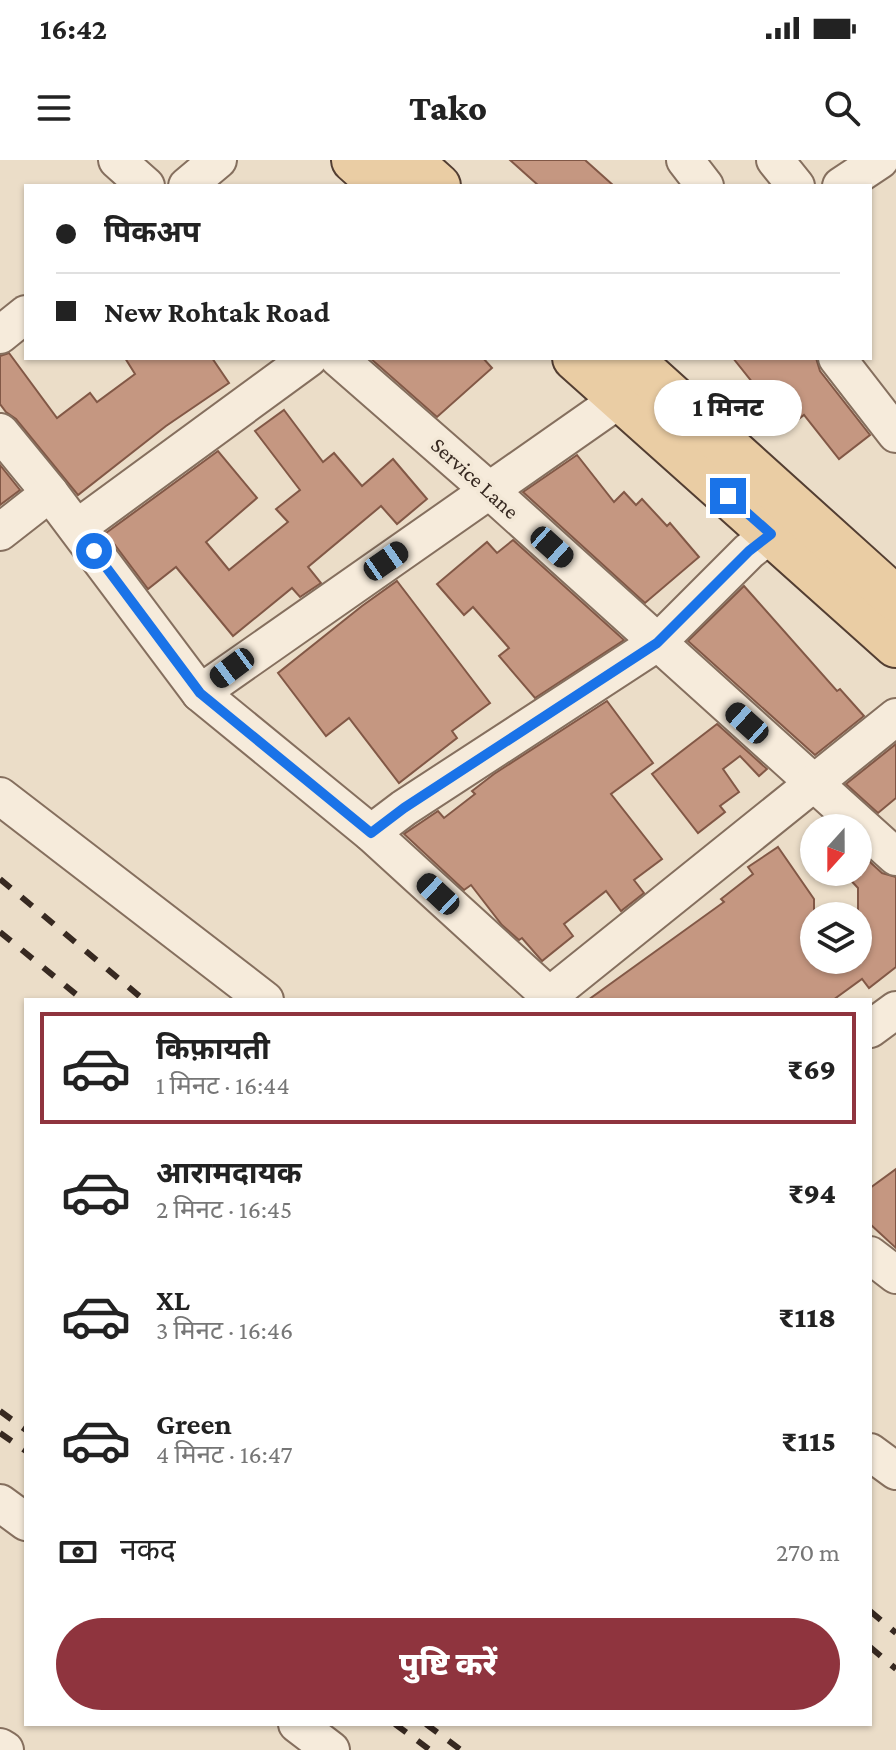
<!DOCTYPE html>
<html lang="hi">
<head>
<meta charset="utf-8">
<style>
	:root { --surface:#fff; --page:#f6f6f6; --text:#222; --muted:#767676; --line:#e0e0e0; --accent:#8f343e }
	body { margin:0; font-family:"Crimson Pro","Noto Sans Devanagari",serif; background:var(--page); color:var(--text); height:100vh; display:flex; flex-direction:column; font-size:30px; white-space:nowrap }
	* { box-sizing:border-box; margin:0 }
	p { font-size:26px; color:var(--muted) }
	.icon { flex:none; width:44px; height:44px; fill:none; stroke:currentColor; stroke-width:2; stroke-linecap:round; stroke-linejoin:round }
	.map { position:relative; flex:1; overflow:hidden }
	.details { position:absolute; left:24px; top:838px; width:848px; height:728px; display:flex; flex-direction:column; background:var(--surface); border-radius:0px; box-shadow:0 2px 6px #0004 }
	.details>* { flex:none }
	.top-card { position:absolute; left:24px; top:24px; width:848px; height:176px; border-radius:0px; box-shadow:0 2px 6px #0004; display:grid; align-content:center; height:176px; padding:0 32px; background:var(--surface) }
	.needle { width:52px; rotate:201deg }
	.buttons { position:absolute; left:800px; top:654px; display:grid; gap:16px }
	.buttons a { display:grid; place-items:center; width:72px; height:72px; border-radius:50%; background:var(--surface); box-shadow:0 2px 6px #0004; font-size:40px }
	.end { position:absolute; width:36px; height:36px; margin:-18px; border:10px solid #1a73e8; background:#fff; box-shadow:0 0 0 4px #fff }
	.from { border-radius:50% }
	.bubble { position:absolute; height:56px; border-radius:28px; background:var(--surface); box-shadow:0 2px 6px #0004; font-size:26px; font-weight:800; line-height:56px; text-align:center }
	.car { position:absolute; width:24px; height:48px; margin:-24px -12px; border-radius:10px; box-shadow:0 0 6px 2px #0007; background:linear-gradient(#222 24%,#8ab4d8 0 40%,#222 0 76%,#8ab4d8 0 86%,#222 0) }
	.top-card b { display:flex; align-items:center; gap:28px; height:76px; font-size:30px }
	.top-card b+b { border-top:2px solid var(--line) }
	.top-card i { width:20px; height:20px; background:var(--text) }
	ul { padding:14px 0 0; list-style:none }
	li { display:flex; align-items:center; gap:24px; height:112px; margin:0 16px 12px; padding:0 16px; border:4px solid transparent; border-radius:0px }
	li div { flex:1 }
	li b { display:block; font-size:30px }
	li em { font-style:normal; font-weight:800 }
	li.current { border-color:var(--accent) }
	li>.icon { width:72px; height:72px; stroke-width:1.5 }
	.pay { display:flex; align-items:center; gap:20px; height:88px; padding:0 32px; font-size:30px }
	.pay p { margin-inline-start:auto }
	.button { display:flex; gap:16px; margin-top:auto; padding:16px 32px }
	.button a { flex:1; height:92px; border-radius:48px; background:var(--accent); color:#fff; font-size:32px; font-weight:800; line-height:92px; text-align:center }
	.status { display:flex; justify-content:space-between; align-items:center; height:56px; padding:0 40px; background:var(--surface); direction:ltr }
	.status svg { height:22px; fill:currentColor }
	header { display:flex; justify-content:space-between; align-items:center; height:104px; padding:0 32px; background:var(--surface); font-size:36px; font-weight:800 }
	.map>svg:first-child { display:block }
</style>
</head>
<body>
<div class="status"><b>16:42</b><svg viewBox="0 0 49 12"><path d="M0 12V9h3v3zM5 12V6h3v6zM10 12V3h3v9zM15 12V0h3v12zM26 1h20v11H26zM47 4h2v5h-2z"/></svg></div>
<header><svg class="icon" aria-label="menu" viewBox="0 0 24 24"><path d="M4 6h16M4 12h16M4 18h16"/></svg>Tako<svg class="icon" aria-label="search" viewBox="0 0 24 24"><circle cx="10" cy="10" r="6"/><path d="M15 15l6 6"/></svg></header>
<div class="map">
<svg width="896" height="1590" viewBox="0 0 896 1590">
	<rect width="100%" height="100%" fill="#ebddc8"/>
	<g fill="#c59781" stroke="#825846" stroke-width="2">
		<path d="M510,0H585L614,26H539Z"/>
		<path d="M9,193L57,258L90,233L97,242L135,214L125,198H212L229,223L166,266L78,335L16,259L6,252L0,244V196Z"/>
		<path d="M370,198H483L492,208L437,257Z"/>
		<path d="M733,198H816L820,211L870,275L839,299L804,255L788,267Z"/>
		<path d="M284,250L323,302L334,293L362,326L393,299L427,339L397,364L381,346L308,407L321,423L300,437L292,428L233,476L176,407L148,429L106,373L218,291L257,338L206,382L229,410L288,362L276,349L300,330L255,271Z"/>
		<path d="M577,295L614,342L624,332L636,345L642,339L667,366L670,363L699,397L645,443L523,332Z"/>
		<path d="M0,305L20,330L0,345Z"/>
		<path d="M513,380L624,480L535,538L499,496L509,488L473,447L464,455L437,424L487,382L497,393Z"/>
		<path d="M397,421L490,543L452,571L457,578L399,623L349,558L326,576L278,513L362,446Z"/>
		<path d="M744,426L837,531L840,529L864,556L815,595L688,481Z"/>
		<path d="M607,541L653,603L611,634L662,699L634,720L644,733L621,751L606,731L564,764L573,776L542,801L522,778L519,780L502,765L471,725L464,730L404,674L438,651L444,658L475,634L472,631L494,614Z"/>
		<path d="M717,564L767,609L759,616L740,596L723,609L739,632L720,646L725,652L698,673L652,614Z"/>
		<path d="M896,584V638L878,653L846,624Z"/>
		<path d="M778,687L814,739V800H858V728L843,712H858V691L882,713L896,717V807L869,828L862,819L833,840H588L724,742L721,739L753,714L748,707Z"/>
		<path d="M896,1009V1088L870,1064V1028Z"/>
	</g>
	<g fill="none" stroke-linecap="round" stroke-linejoin="round">
		<g stroke="#856f5e" stroke-width="40">
			<g id="minor">
				<path d="M117,0L146,26"/>
				<path d="M685,0L705,26"/>
				<path d="M775,0L796,26"/>
				<path d="M187,26L218,0"/>
				<path d="M841,26L880,0"/>
				<path d="M0,175L26,154"/>
				<path d="M338,198L489,330L896,697"/>
				<path d="M837,198L896,274"/>
				<path d="M0,272L50,333"/>
				<path d="M77,368L309,198"/>
				<path d="M0,372L50,333L200,533L371,673L554,840"/>
				<path d="M200,533L620,239"/>
				<path d="M0,636L265,840"/>
				<path d="M371,673L404,648L657,483L749,391L771,374"/>
				<path d="M549,836L896,557"/>
				<path d="M870,869L896,850"/>
				<path d="M870,1095L896,1115"/>
				<path d="M870,1292L896,1311"/>
				<path d="M0,1343L26,1362"/>
				<path d="M297,1564L331,1590"/>
				<path d="M0,1587L5,1590"/>
			</g>
		</g>
		<g stroke="#533e32" stroke-width="48">
			<g id="major">
				<path d="M354,0L383,26"/>
				<path d="M409,0L438,26"/>
				<path d="M575,198L896,485"/>
				<path d="M629,198L896,439"/>
			</g>
		</g>
		<use href="#minor" stroke="#f6ebdb" stroke-width="36"/>
		<use href="#major" stroke="#eacda4" stroke-width="44"/>
		<g stroke="#372921" stroke-width="6" stroke-dasharray="14 14" stroke-linecap="butt">
			<path d="M0,719L144,840"/>
			<path d="M0,772L83,840"/>
			<path d="M0,1251L26,1270"/>
			<path d="M0,1273L26,1291"/>
			<path d="M870,1451L896,1473"/>
			<path d="M870,1487L896,1509"/>
			<path d="M395,1564L430,1590"/>
			<path d="M426,1564L461,1590"/>
		</g>
	</g>
	<g fill="none" stroke-linecap="round" stroke-linejoin="round">
		<path stroke="#1a73e8" stroke-width="10" d="M94,391L200,533L371,673L404,648L657,483L749,391L771,374L728,336"/>
	</g>
	<g text-anchor="middle" dominant-baseline="central" stroke-width="7" stroke-linejoin="round" paint-order="stroke">
		<g font-size="22" fill="#372921" stroke="#f3e8d7">
			<text transform="translate(475 318) rotate(42)">Service Lane</text>
		</g>
	</g>
</svg>
<div class="buttons">
<a><svg class="needle" viewBox="-14 -14 28 28"><path d="M0-13l5 13h-10z" fill="#e53935"/><path d="M0 13l5-13h-10z" fill="#767676"/></svg></a>
<a><svg class="icon" aria-label="layers" viewBox="0 0 24 24"><path d="M12 4l9 5-9 5-9-5zM3 14l9 5 9-5"/></svg></a>
</div>
<i class="end from" style="left:94px;top:391px"></i>
<i class="end" style="left:728px;top:336px"></i>
<div class="bubble" style="left:654px;top:220px;width:148px">1 मिनट</div>
<i class="car" style="left:552px;top:387px;rotate:132deg"></i>
<i class="car" style="left:386px;top:401px;rotate:55deg"></i>
<i class="car" style="left:232px;top:508px;rotate:233deg"></i>
<i class="car" style="left:747px;top:563px;rotate:312deg"></i>
<i class="car" style="left:438px;top:734px;rotate:313deg"></i>
<div class="top-card">
<b><i class="from"></i>पिकअप</b>
<b><i></i>New Rohtak Road</b>
</div>
<section class="details">
<ul>
<li class="current"><svg class="icon" aria-label="car" viewBox="0 0 24 24"><path d="M5 17H2v-5l4-1 3-4h7l3 4 3 1v5h-3M9 17h6M6 11h13"/><circle cx="7" cy="17" r="2"/><circle cx="17" cy="17" r="2"/></svg><div><b>किफ़ायती</b><p>1 मिनट · 16:44</p></div><em>₹69</em></li>
<li><svg class="icon" aria-label="car" viewBox="0 0 24 24"><path d="M5 17H2v-5l4-1 3-4h7l3 4 3 1v5h-3M9 17h6M6 11h13"/><circle cx="7" cy="17" r="2"/><circle cx="17" cy="17" r="2"/></svg><div><b>आरामदायक</b><p>2 मिनट · 16:45</p></div><em>₹94</em></li>
<li><svg class="icon" aria-label="car" viewBox="0 0 24 24"><path d="M5 17H2v-5l4-1 3-4h7l3 4 3 1v5h-3M9 17h6M6 11h13"/><circle cx="7" cy="17" r="2"/><circle cx="17" cy="17" r="2"/></svg><div><b>XL</b><p>3 मिनट · 16:46</p></div><em>₹118</em></li>
<li><svg class="icon" aria-label="car" viewBox="0 0 24 24"><path d="M5 17H2v-5l4-1 3-4h7l3 4 3 1v5h-3M9 17h6M6 11h13"/><circle cx="7" cy="17" r="2"/><circle cx="17" cy="17" r="2"/></svg><div><b>Green</b><p>4 मिनट · 16:47</p></div><em>₹115</em></li>
</ul>
<div class="pay"><svg class="icon" aria-label="cash" viewBox="0 0 24 24"><path d="M3 7h18v10H3z"/><circle cx="12" cy="12" r="2"/></svg>नकद<p>270 m</p></div>
<div class="button"><a>पुष्टि करें</a></div>
</section>
</div>
</body>
</html>
